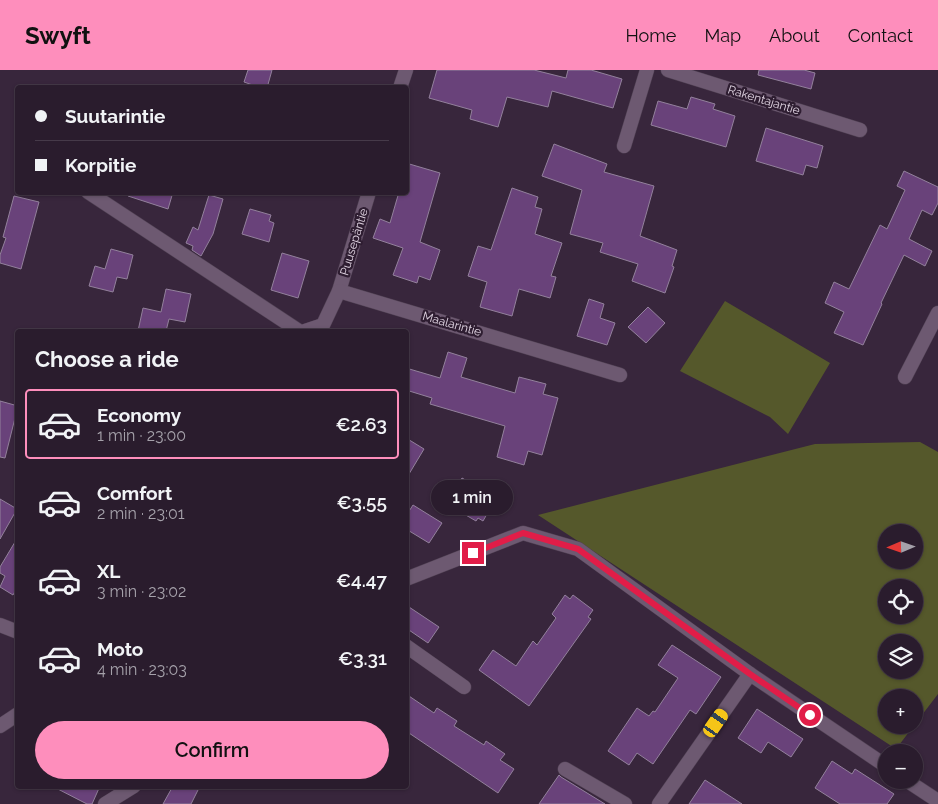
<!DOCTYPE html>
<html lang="en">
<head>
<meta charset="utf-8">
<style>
	:root { --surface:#2a1c2d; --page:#322535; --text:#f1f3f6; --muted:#a5a1aa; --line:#463a49; --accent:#fe8ebc }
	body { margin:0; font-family:Raleway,sans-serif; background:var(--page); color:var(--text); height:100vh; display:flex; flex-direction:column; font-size:19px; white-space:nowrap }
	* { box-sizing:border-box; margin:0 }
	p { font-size:16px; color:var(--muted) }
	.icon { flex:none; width:28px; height:28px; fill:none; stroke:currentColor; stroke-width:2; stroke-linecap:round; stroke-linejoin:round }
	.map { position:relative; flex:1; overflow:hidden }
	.drawer { position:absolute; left:15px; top:259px; width:394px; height:460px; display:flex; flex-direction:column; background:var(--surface); border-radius:5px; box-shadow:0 1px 4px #0004,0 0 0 1px var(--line) }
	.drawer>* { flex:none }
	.guide { position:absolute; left:15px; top:15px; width:394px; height:110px; border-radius:5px; box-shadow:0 1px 4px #0004,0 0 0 1px var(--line); display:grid; align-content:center; height:110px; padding:0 20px; background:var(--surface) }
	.needle { width:32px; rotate:268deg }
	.fabs { position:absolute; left:878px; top:454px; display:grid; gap:10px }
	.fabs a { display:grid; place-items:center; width:45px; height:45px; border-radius:50%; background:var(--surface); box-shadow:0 1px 4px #0004,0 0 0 1px var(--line); font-size:25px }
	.end { position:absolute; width:22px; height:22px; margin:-11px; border:6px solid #e11d48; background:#fff; box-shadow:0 0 0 2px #fff }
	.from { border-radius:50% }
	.bubble { position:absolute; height:35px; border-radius:18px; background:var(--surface); box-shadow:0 1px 4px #0004,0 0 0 1px var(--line); font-size:16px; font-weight:600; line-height:35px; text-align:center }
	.car { position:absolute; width:15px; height:30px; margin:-15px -8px; border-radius:6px; box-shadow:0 0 4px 1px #0007; background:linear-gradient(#f5c518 24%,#345 0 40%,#f5c518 0 76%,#345 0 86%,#f5c518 0) }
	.guide b { display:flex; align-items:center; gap:18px; height:48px; font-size:19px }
	.guide b+b { border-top:1px solid var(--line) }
	.guide i { width:12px; height:12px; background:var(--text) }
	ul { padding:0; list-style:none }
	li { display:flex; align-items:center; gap:15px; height:70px; margin:0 10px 8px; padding:0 10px; border:2px solid transparent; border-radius:5px }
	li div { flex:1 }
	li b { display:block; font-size:19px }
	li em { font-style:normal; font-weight:600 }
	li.on { border-color:var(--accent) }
	li>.icon { width:45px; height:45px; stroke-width:1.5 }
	h2 { padding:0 20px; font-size:22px; line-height:60px }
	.action { display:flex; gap:10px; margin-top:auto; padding:10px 20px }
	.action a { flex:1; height:58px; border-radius:30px; background:var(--accent); color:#111; font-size:20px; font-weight:600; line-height:58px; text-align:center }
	header { display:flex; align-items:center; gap:30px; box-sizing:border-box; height:70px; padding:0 25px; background:var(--accent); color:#111 }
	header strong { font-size:24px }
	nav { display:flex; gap:28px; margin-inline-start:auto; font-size:18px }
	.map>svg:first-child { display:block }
</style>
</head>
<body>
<header>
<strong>Swyft</strong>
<nav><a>Home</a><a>Map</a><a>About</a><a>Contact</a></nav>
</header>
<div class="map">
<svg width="938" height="734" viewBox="0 0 938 734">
	<rect width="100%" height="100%" fill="#38263c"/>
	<g fill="#55582b" fill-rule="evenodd">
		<path d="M725,231L830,293L788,364L770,347L680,301Z"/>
		<path d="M920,372L938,382V624L896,679L538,445L815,374ZM886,462H914V490H886ZM886,518H914V545H886ZM886,572H914V600H886ZM886,628H914V655H886Z"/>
	</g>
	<g fill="#69427a" stroke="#93819c">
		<path d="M248,0H272L267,18H261L244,12Z"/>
		<path d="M437,0H534L566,8L568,0H591L622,9L613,38L552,21L548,37L507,27L498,57L470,49L472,40L429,28Z"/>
		<path d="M759,0H804L815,3L811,19L758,5Z"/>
		<path d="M691,27L715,34L713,39L735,46L726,77L651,55L658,31L687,39Z"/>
		<path d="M766,58L823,76L817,98L806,95L803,105L756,91Z"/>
		<path d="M554,74L607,94L604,102L654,116L640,166L677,180L672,196L674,197L665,223L632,211L638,194L600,182L603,173L570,164L582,120L542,106Z"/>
		<path d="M406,93L440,103L420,172L440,180L430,210L419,206L417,213L393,205L403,178L373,168L380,149L390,153L399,122H406Z"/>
		<path d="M904,101L938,117V133L932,145L922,140L909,169L932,181L925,196L904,185L881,233L882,234L863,275L834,263L844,242L825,233L834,212L849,219L880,155L887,159L905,120L897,116Z"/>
		<path d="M512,118L538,127L535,137L542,139L535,164L562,173L551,206L556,207L550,228L519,219L512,246L480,237L487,212L468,206L478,176L491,180Z"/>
		<path d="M129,122H173L168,139L128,126Z"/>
		<path d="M209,125L223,129L213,164L201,186L192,180L193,176L186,173L193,157L198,160Z"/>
		<path d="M14,126L39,132L21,199L0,193V185L6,168L3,167Z"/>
		<path d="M250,139L271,145L269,151L274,153L269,172L242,164Z"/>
		<path d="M111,179L133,185L127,209L117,207L113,222L89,216L95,196L105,199Z"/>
		<path d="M282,183L309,191L298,228L271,220Z"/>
		<path d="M166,219L191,224L185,252L169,249L166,261H138L143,238L161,242Z"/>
		<path d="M589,229L604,234L600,248L615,253L607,275L577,266Z"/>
		<path d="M648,237L665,253L646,273L628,257Z"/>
		<path d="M448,282L467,288L461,307L515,323L519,307L546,314L543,324L558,328L542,385L528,381L524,395L497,387L505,356L430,334L432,328L406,320V298L440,308Z"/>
		<path d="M0,331L18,336L5,388L0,387Z"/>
		<path d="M406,368L424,379L406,409Z"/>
		<path d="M462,408L474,415L477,411L495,421L491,427L495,430L483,451L478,448L476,451L447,434Z"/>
		<path d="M0,429L17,439L0,469Z"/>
		<path d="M413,435L442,453L429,473L406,459V446Z"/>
		<path d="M18,467V516L13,525L0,517L5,506L0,503V497Z"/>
		<path d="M565,525L570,529L573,525L593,540L588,547L591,549L529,636L479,600L493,580L516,596L533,571L537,575L556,548L552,544Z"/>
		<path d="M406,535L439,557L428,573L406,558Z"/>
		<path d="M672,575L721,607L696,644L690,640L653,694L637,683L629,695L608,681L637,638L649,646L653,641L655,642L678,608L658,595Z"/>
		<path d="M406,624L434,643L437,638L457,651L454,656L484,675L486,671L505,684L500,690L514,699L498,723L406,661Z"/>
		<path d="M757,639L803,669L791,687L768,672L761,683L738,668Z"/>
		<path d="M832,691L852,704L855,699L894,724L887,734H840L815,718Z"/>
		<path d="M559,705L561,707L605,734H539Z"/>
		<path d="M705,710L742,734H689Z"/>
		<path d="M52,716H100L92,734H87Z"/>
		<path d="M173,716H200L191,734H163Z"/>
	</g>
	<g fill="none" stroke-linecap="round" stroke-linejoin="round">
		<g stroke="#514254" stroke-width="15">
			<g id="minor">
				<path d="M668,0L860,60"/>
				<path d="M400,18L406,0"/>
				<path d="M624,76L647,0"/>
				<path d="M88,122L299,261"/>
				<path d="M339,221L369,122"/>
				<path d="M305,261L323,255L339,221L620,305"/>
				<path d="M905,307L938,243"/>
				<path d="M406,509L523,463L578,479L750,604L886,696"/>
				<path d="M0,555L18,562"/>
				<path d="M406,576L464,617"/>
				<path d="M0,656L18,644"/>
				<path d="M565,699L625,734"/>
				<path d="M906,710L938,731"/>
				<path d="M105,734L134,716"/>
				<path d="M659,734L750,604"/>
			</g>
		</g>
		<use href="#minor" stroke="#6d5971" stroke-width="14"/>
	</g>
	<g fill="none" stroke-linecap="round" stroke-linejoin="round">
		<path stroke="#e11d48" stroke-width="6" d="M473,483L523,463L578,479L750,604L810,645"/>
	</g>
	<g text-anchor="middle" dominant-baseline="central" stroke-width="4.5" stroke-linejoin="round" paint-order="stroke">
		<g font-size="12" fill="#e0d4e2" stroke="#2e1d31">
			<text transform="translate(764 30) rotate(17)">Rakentajantie</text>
			<text transform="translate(354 172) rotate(-73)">Puusepäntie</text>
			<text transform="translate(452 254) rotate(16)">Maalarintie</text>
		</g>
	</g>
</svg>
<div class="fabs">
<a><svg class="needle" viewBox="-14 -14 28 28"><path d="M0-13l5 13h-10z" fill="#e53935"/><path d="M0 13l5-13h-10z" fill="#a5a1aa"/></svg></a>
<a><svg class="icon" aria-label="locate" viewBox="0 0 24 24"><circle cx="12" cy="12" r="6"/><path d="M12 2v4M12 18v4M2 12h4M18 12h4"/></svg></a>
<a><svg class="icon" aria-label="layers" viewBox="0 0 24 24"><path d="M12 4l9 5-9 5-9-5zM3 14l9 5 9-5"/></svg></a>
<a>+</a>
<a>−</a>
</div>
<i class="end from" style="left:810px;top:645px"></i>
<i class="end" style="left:473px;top:483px"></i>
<div class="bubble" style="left:431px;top:410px;width:82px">1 min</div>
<i class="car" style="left:716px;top:653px;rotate:35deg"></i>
<div class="guide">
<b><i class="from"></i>Suutarintie</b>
<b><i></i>Korpitie</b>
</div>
<section class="drawer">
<h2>Choose a ride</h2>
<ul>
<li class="on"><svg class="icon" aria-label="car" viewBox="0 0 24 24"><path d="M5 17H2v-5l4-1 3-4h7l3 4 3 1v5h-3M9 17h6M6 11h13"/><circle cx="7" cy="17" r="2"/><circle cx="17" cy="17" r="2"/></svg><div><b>Economy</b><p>1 min · 23:00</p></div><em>€2.63</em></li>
<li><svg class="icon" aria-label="car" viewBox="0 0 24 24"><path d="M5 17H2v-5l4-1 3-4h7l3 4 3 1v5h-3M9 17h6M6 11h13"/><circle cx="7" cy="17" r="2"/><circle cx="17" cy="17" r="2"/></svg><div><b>Comfort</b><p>2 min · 23:01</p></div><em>€3.55</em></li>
<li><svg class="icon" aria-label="car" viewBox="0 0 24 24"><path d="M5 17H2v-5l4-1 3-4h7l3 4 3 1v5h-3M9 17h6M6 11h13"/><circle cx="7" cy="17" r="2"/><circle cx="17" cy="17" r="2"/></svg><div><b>XL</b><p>3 min · 23:02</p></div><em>€4.47</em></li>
<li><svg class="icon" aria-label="car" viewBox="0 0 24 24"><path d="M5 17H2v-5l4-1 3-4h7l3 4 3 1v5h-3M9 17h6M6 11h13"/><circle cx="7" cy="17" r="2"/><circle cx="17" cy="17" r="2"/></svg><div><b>Moto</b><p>4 min · 23:03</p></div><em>€3.31</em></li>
</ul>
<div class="action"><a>Confirm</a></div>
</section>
</div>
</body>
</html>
